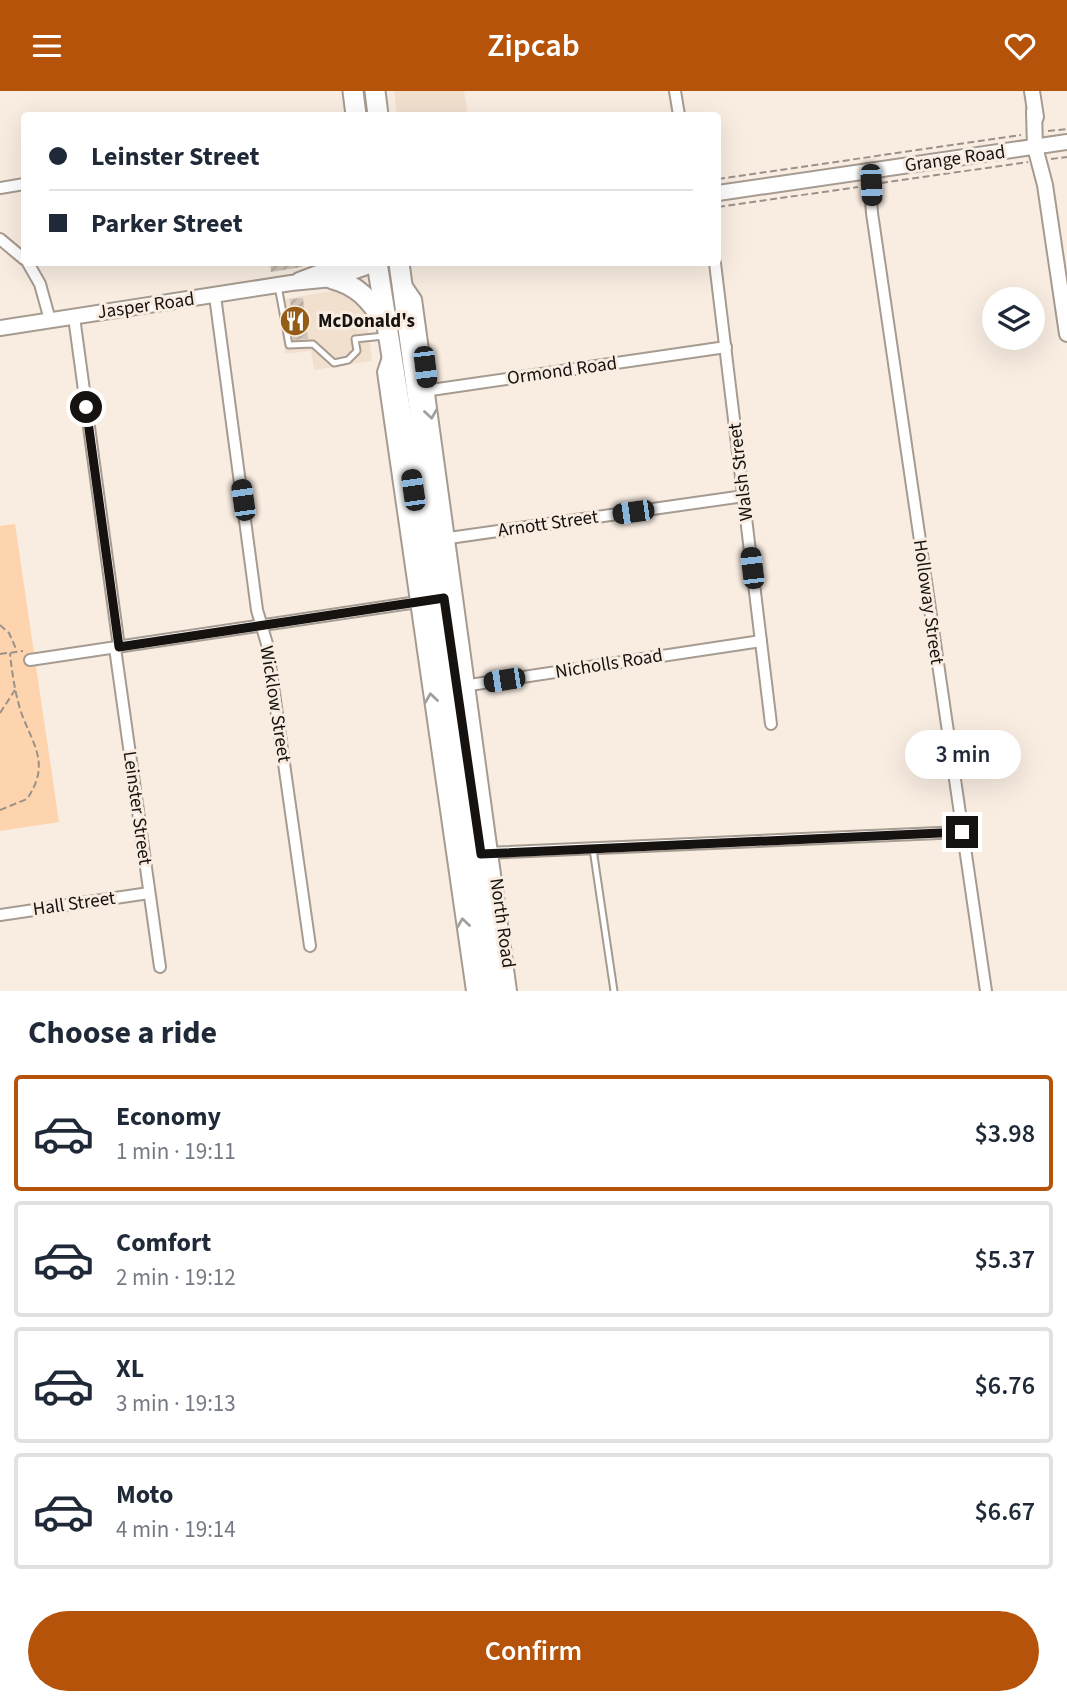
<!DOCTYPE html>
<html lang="en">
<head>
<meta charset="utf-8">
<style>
	:root { --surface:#fff; --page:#f6f6f7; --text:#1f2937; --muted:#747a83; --line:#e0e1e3; --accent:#b45309 }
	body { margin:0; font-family:"Source Sans 3",sans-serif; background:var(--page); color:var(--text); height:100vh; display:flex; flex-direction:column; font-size:26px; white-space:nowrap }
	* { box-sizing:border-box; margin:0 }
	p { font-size:23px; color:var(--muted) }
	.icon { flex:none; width:38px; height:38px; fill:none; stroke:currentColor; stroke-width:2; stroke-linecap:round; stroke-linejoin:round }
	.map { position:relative; height:900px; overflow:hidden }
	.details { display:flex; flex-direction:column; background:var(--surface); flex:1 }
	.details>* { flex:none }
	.hud { position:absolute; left:21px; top:21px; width:700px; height:154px; border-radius:7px; box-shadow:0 7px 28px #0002; display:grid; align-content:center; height:154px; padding:0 28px; background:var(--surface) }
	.tools { position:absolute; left:982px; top:196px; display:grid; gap:14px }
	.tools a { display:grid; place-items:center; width:63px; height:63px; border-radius:50%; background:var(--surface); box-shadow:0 7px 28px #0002; font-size:35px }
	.end { position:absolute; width:32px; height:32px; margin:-16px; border:9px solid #16120f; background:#fff; box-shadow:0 0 0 4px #fff }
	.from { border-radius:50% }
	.bubble { position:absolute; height:49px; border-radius:24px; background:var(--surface); box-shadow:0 7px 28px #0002; font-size:23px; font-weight:600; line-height:49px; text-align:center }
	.car { position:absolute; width:21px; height:42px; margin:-21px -10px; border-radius:9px; box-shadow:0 0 5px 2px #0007; background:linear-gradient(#222 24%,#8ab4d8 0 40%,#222 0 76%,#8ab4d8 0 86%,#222 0) }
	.hud b { display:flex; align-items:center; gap:24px; height:66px; font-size:26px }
	.hud b+b { border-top:2px solid var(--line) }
	.hud i { width:18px; height:18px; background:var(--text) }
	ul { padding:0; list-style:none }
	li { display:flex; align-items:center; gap:21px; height:116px; margin:0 14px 10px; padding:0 14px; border:4px solid var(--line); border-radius:7px }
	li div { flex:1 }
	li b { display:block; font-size:26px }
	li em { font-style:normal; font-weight:600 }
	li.on { border-color:var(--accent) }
	li>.icon { width:63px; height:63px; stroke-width:1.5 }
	h2 { padding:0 28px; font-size:32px; line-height:84px }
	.cta { display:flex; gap:14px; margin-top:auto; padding:14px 28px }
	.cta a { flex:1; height:80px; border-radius:42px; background:var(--accent); color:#fff; font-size:28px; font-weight:600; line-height:80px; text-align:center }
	header { display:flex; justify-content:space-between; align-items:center; height:91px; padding:0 28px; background:var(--accent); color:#fff; font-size:32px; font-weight:600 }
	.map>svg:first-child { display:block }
</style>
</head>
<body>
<header><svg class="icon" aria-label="menu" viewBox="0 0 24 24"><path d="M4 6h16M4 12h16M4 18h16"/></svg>Zipcab<svg class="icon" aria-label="heart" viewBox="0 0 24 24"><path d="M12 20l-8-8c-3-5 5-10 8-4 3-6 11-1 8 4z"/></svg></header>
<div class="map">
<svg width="1067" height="900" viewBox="0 0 1067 900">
	<defs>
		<pattern id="building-hatch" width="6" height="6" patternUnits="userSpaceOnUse" patternTransform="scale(1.75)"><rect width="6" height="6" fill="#d0c4b9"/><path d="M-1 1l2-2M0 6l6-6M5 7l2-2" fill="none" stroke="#b2a79e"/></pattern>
	</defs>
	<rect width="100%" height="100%" fill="#f9ede2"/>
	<g fill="#f2e0cf">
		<path d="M394,0H464L468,24H397Z"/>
		<path d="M339,199L365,213L372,270L314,279L311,260L285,263L278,209Z"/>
	</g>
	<path fill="#fdd4ad" d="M15,433L59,731L0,740V435Z"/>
	<g fill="url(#building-hatch)">
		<path d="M270,172H302V176L271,181Z"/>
		<path d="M303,207L308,248L293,249L288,219L291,218L290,208Z"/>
	</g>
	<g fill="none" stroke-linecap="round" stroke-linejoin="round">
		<g stroke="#a69b90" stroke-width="9">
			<g id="lane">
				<path d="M278,195L289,254L313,253L334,272L348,269L357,260L355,248L384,245"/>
				<path d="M593,758L614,900"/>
			</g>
		</g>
		<g stroke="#a69b90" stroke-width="14">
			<g id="street">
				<path d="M675,0L679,24"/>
				<path d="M869,80L872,122L986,900"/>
				<path d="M0,97L24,93"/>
				<path d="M0,148L24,168"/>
				<path d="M28,172L40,193L50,229"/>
				<path d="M715,172L771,633"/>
				<path d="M405,192L416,208L511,900"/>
				<path d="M215,205L257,519L267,553L310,855"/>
				<path d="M74,226L119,556"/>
				<path d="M389,263L383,281L472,900"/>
				<path d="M424,300L726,256"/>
				<path d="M442,448L744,405"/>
				<path d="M115,557L160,876"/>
				<path d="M30,569L424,510"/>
				<path d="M463,595L761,550"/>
				<path d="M486,762L962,741"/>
				<path d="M0,824L149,802"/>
			</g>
		</g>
		<g stroke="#a69b90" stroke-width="18">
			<g id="secondary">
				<path d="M1032,0L1036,26"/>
				<path d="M1034,20L1035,56L1045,94L1067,243"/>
				<path d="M718,102L1067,51"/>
				<path d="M299,189L344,172"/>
				<path d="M0,237L291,192L333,188L378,172"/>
			</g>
		</g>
		<g stroke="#a69b90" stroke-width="23">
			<g id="highway">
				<path d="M353,0L356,24"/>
				<path d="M375,0L378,24"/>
				<path d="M377,172L409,373L484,900"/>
				<path d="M399,172L500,900"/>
				<path d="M333,188C357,194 370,209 383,229"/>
			</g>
		</g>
		<g stroke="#9a928a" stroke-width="2" stroke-dasharray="7 3.5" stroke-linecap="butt">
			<path d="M1048,40L1067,38"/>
			<path d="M1051,68L1067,66"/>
			<path d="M718,88L1021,44"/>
			<path d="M881,92L1028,71"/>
			<path d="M718,116L858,96"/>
			<path d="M0,534L9,542L17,560"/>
			<path d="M0,563L23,560"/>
			<path d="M0,622L15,599"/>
			<path d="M0,719L27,708C51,673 33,654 21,621C15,602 12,582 10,562"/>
		</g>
		<use href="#lane" stroke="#fff" stroke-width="5"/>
		<use href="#street" stroke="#fff" stroke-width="10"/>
		<use href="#secondary" stroke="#fff" stroke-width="14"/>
		<use href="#highway" stroke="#fff" stroke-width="19"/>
	</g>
	<defs><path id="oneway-chevron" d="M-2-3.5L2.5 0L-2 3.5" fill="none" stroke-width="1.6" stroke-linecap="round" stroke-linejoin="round" transform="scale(1.75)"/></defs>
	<g stroke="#a2a09f">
		<use href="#oneway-chevron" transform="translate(431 323) rotate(82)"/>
		<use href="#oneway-chevron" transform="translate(431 607) rotate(-98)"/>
		<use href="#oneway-chevron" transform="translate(463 832) rotate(-98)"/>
	</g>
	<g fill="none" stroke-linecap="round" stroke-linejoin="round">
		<path stroke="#16120f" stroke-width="9" d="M86,316L119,556L444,507L481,763L962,741"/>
	</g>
	<defs>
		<g id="restaurant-disc" transform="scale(1.575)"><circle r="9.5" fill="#945c17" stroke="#f9ede2"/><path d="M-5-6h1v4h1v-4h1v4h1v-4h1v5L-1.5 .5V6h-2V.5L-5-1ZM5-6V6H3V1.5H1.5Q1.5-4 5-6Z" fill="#fff"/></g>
	</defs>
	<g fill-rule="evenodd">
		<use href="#restaurant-disc" x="295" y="230"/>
	</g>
	<g text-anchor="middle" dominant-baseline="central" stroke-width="6" stroke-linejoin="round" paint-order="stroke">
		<g font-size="19" fill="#16120f" stroke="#f9ede2">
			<text transform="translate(955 68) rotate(-8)">Grange Road</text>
			<text transform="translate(146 215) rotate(-8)">Jasper Road</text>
			<text transform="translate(562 280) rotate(-8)">Ormond Road</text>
			<text transform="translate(741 381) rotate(-97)">Walsh Street</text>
			<text transform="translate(548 433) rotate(-8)">Arnott Street</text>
			<text transform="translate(928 511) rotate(82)">Holloway Street</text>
			<text transform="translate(609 573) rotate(-9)">Nicholls Road</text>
			<text transform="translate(275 613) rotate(81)">Wicklow Street</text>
			<text transform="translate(137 717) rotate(82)">Leinster Street</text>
			<text transform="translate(74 813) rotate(-8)">Hall Street</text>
			<text transform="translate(502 832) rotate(82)">North Road</text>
		</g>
		<g font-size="19" font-weight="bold" fill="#16120f" stroke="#f9ede2" text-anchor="start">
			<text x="318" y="230">McDonald's</text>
		</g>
	</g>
</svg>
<div class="tools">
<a><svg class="icon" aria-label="layers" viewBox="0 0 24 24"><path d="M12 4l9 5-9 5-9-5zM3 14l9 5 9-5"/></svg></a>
</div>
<i class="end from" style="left:86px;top:316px"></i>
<i class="end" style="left:962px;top:741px"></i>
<div class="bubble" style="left:905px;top:639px;width:116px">3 min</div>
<i class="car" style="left:871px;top:94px;rotate:177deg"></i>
<i class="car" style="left:425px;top:276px;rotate:173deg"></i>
<i class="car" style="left:413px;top:399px;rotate:352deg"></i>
<i class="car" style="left:243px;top:409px;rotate:352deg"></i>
<i class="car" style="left:633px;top:421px;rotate:262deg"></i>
<i class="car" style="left:752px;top:477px;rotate:353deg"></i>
<i class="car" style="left:504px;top:589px;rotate:261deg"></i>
<div class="hud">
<b><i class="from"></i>Leinster Street</b>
<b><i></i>Parker Street</b>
</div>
</div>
<section class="details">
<h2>Choose a ride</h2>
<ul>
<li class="on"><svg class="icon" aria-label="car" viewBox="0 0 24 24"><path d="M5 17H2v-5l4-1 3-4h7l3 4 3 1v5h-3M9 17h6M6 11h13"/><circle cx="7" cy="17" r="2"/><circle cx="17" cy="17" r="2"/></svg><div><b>Economy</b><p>1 min · 19:11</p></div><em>$3.98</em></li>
<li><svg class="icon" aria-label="car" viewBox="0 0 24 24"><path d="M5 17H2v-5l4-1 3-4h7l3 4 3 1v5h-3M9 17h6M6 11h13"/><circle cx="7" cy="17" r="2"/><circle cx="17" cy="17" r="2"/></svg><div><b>Comfort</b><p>2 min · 19:12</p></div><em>$5.37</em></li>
<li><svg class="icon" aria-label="car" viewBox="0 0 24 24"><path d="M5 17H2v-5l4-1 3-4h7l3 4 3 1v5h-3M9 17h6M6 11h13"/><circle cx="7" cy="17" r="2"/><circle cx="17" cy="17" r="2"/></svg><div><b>XL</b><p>3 min · 19:13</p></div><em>$6.76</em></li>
<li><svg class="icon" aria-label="car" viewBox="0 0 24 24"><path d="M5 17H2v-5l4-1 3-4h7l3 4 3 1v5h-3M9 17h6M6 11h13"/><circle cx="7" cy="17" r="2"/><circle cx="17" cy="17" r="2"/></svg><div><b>Moto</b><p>4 min · 19:14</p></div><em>$6.67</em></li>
</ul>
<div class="cta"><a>Confirm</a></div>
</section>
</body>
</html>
